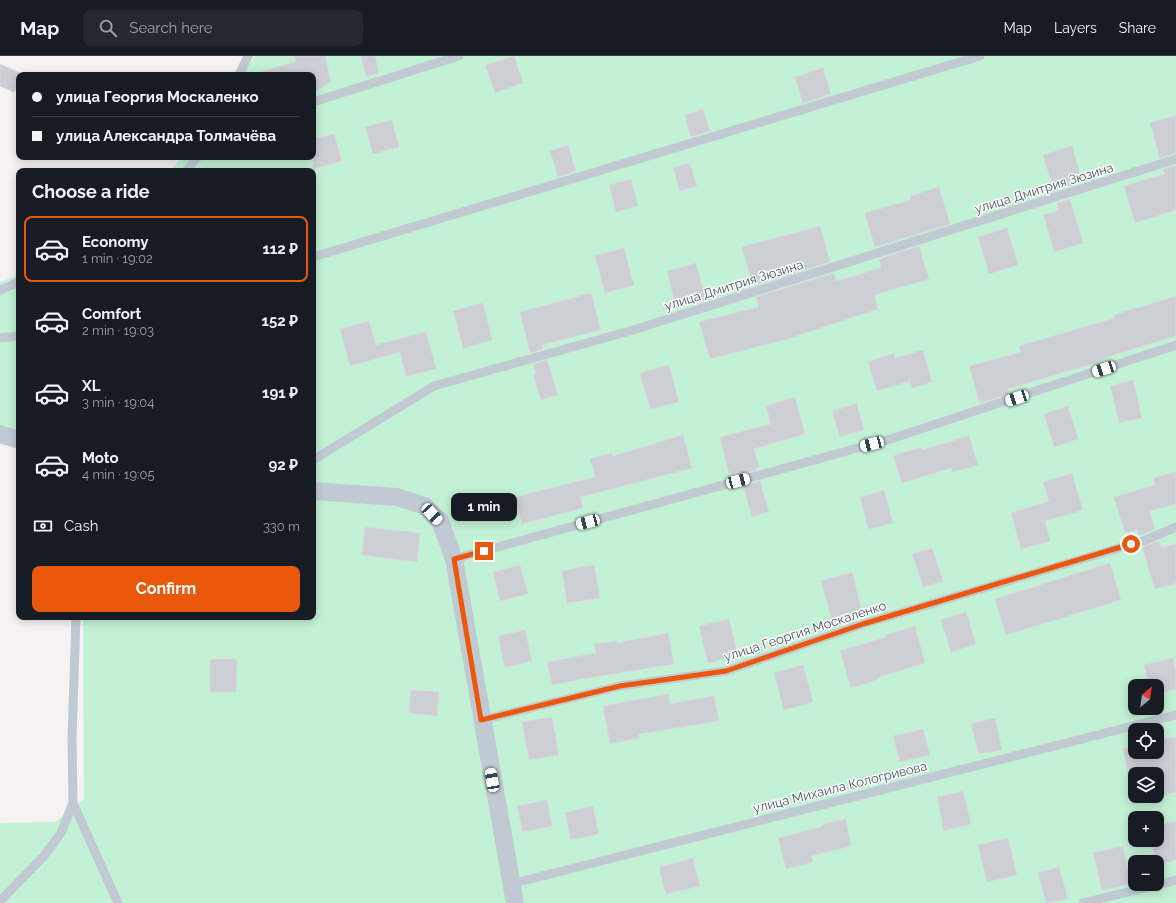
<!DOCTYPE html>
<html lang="en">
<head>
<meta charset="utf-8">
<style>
	:root { --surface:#171b24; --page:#242831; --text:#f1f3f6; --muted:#9ea1a6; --line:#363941; --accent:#ea580c }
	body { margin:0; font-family:Raleway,sans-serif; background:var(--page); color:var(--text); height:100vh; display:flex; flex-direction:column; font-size:15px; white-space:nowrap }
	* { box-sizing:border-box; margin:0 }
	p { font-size:13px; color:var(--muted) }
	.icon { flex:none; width:22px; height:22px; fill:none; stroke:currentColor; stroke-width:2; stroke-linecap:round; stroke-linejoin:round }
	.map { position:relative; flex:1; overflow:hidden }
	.panel { position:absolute; left:16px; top:112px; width:300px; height:452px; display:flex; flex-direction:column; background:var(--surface); border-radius:8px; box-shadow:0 2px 10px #0003 }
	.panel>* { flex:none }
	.guide { position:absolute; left:16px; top:16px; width:300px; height:88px; border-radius:8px; box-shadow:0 2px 10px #0003; display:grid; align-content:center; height:88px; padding:0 16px; background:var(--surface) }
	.needle { width:26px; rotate:29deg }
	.buttons { position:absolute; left:1128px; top:623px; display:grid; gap:8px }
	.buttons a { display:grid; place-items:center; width:36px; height:36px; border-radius:8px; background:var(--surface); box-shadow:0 2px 10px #0003; font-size:20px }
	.end { position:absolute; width:18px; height:18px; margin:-9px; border:5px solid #ea580c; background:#fff; box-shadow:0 0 0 2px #fff }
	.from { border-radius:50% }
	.bubble { position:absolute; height:28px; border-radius:8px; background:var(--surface); box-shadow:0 2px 10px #0003; font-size:13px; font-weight:700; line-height:28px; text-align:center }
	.car { position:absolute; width:12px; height:24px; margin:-12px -6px; border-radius:5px; box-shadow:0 0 3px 1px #0007; background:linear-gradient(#fff 24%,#345 0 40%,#fff 0 76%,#345 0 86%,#fff 0) }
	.guide b { display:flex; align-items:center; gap:14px; height:38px; font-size:15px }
	.guide b+b { border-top:1px solid var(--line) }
	.guide i { width:10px; height:10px; background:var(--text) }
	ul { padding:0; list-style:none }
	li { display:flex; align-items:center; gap:12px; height:66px; margin:0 8px 6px; padding:0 8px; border:2px solid transparent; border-radius:8px }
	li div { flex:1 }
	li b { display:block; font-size:15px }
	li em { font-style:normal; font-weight:700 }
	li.current { border-color:var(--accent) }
	li>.icon { width:36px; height:36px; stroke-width:1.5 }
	h2 { padding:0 16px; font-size:18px; line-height:48px }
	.pay { display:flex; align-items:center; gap:10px; height:44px; padding:0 16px; font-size:15px }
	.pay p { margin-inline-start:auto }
	.button { display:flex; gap:8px; margin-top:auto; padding:8px 16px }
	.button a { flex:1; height:46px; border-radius:8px; background:var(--accent); color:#fff; font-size:16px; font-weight:700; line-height:46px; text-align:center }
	header { display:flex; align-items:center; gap:24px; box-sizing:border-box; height:56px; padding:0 20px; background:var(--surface); border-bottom:1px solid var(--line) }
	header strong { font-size:19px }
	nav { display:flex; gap:22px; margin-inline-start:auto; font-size:14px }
	.search { width:280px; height:36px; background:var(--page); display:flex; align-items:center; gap:10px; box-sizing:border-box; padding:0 14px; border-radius:8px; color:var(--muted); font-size:15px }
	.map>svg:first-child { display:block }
</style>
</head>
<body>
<header>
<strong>Map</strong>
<div class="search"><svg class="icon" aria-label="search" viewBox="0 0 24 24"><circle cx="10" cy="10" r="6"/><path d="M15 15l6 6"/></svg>Search here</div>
<nav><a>Map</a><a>Layers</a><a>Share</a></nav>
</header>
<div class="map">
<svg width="1176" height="847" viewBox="0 0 1176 847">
	<rect width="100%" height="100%" fill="#f5f3f3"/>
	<g fill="#c3f1d5" fill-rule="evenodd">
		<path d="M254,0H1176V847H0V767L55,766L84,743L83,561H313V115H169L182,101H313V19H243ZM1135,630H1157V652H1135ZM1135,674H1157V696H1135ZM1135,718H1157V740H1135ZM1135,762H1157V784H1135ZM1135,806H1157V828H1135Z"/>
		<path d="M19,219V382L0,376V226Z"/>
	</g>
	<g fill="#cdcfd5" stroke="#d7d9de">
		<path d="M294,0H325L331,26L313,37V19H262L261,16L296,5Z"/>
		<path d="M361,0H375L379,17L366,21Z"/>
		<path d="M514,0L523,27L495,37L485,9Z"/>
		<path d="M0,8L22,18L19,19V25L14,36L0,30Z"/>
		<path d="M823,12L831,38L803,47L795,21Z"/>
		<path d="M703,53L710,75L691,81L685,59Z"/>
		<path d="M1176,59V97L1160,102L1150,67Z"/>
		<path d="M392,64L399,91L373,98L365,71Z"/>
		<path d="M334,78L342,105L313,113V83Z"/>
		<path d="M568,89L576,115L558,121L550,95Z"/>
		<path d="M1072,90L1082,126L1054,135L1043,99Z"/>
		<path d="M690,107L697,130L680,135L673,112Z"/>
		<path d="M1176,109V154L1135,167L1124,130L1165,118L1163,113Z"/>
		<path d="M631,123L638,150L616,156L609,129Z"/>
		<path d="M939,131L950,168L875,191L865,157L911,144L910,140Z"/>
		<path d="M1070,143L1083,187L1054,196L1044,159L1059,154L1057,147Z"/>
		<path d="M820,170L830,206L753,230L742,191Z"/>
		<path d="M1007,172L1018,209L989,218L978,181Z"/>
		<path d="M919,190L929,223L874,239L878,253L787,283L710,303L699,266L759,251L756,241L834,217L836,225L881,212L879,203Z"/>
		<path d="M624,192L634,229L605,237L595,200Z"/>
		<path d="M696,207L706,245L676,252L667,215Z"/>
		<path d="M591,237L601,274L542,289L543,293L530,297L520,256Z"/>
		<path d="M1176,240V280L1104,302L1105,304L1008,333L1009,338L980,347L969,310L1021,296L1019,290L1115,262L1114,259Z"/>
		<path d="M483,247L492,284L463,292L453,255Z"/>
		<path d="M369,265L376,289L426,276L436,313L406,320L400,296L350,310L340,273Z"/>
		<path d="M923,294L932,326L912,332L910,325L877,335L868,306L894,297L895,302Z"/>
		<path d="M547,304L558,339L541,344L533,319L536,318L533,308Z"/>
		<path d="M669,309L679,346L650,353L640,317Z"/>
		<path d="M1133,324L1142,362L1119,367L1110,330Z"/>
		<path d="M795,341L805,378L754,393L759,411H756V414L740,418L739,416L729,418L720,381L771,368L766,350Z"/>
		<path d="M857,348L864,374L840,381L832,355Z"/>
		<path d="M1068,350L1078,383L1054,391L1044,358Z"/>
		<path d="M683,379L692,412L580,441L583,452L522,468L515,441L595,421L590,403L612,397L613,400Z"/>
		<path d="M969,380L978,409L952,416L951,412L902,427L893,400L921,391L922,394Z"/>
		<path d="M1176,416V448L1150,455L1155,473L1139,480L1137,474L1125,477L1114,441L1155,429L1153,422Z"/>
		<path d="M1072,417L1083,454L1045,465L1050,485L1021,493L1011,457L1049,445L1043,426Z"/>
		<path d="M760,425L769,456L752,461L743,430Z"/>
		<path d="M884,434L893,467L868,473L860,441Z"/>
		<path d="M365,471L420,477L417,506L362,499Z"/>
		<path d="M1159,485L1161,491L1176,488V527L1155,533L1142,491Z"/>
		<path d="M932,492L943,525L923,531L912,498Z"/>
		<path d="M1110,507L1121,544L1006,579L995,543Z"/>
		<path d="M520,509L528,538L500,545L493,516Z"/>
		<path d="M594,509L600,542L567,547L562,515Z"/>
		<path d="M852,516L862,556L832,564L821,525Z"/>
		<path d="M966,556L976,588L951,596L941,564Z"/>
		<path d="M729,563L738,600L708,607L699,570Z"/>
		<path d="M915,570L925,607L879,621V623L851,632L840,595L886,581V579Z"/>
		<path d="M525,574L532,605L505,611L498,580Z"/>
		<path d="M668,577L674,608L582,623L552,629L547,606L596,597L594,588L617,585V587Z"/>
		<path d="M1173,602L1176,614V633L1157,638V630H1149L1144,609Z"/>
		<path d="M210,603H237L236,636H210Z"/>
		<path d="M803,609L813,646L784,654L774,617Z"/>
		<path d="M411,634L439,636L437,660L409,657Z"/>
		<path d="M669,638L670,648L714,640L719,665L639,678V682L610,688L603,650Z"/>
		<path d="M552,661L559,699L529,704L522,666Z"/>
		<path d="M995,662L1002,694L979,698L971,668Z"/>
		<path d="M923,673L930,699L900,706L893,680Z"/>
		<path d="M1176,681V736L1141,744L1140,740H1157V718H1135V719L1128,718L1123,693L1135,690V696H1157V685Z"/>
		<path d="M963,735L971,768L944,775L937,741Z"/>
		<path d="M547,744L552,770L523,776L517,750Z"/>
		<path d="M593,750L599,778L571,784L565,757Z"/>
		<path d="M846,763L851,790L811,800L813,806L786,813L778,782L822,771V769Z"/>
		<path d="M1176,765V804L1157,809L1151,784H1157V770Z"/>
		<path d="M1008,782L1017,819L987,826L978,789Z"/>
		<path d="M1123,790L1131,828L1102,834L1093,797Z"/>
		<path d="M693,802L700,830L666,838L659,811Z"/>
		<path d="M1059,811L1068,843L1046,847L1038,817Z"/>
	</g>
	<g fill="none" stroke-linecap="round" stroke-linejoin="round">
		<g stroke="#c1cad2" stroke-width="9">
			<path d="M239,19L248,0"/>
			<path d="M313,46L459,0"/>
			<path d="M186,115L198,101"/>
			<path d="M313,201L980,0"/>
			<path d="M0,234L19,226"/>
			<path d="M0,282L19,280"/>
			<path d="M313,404L434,330L633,274L1176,103"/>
			<path d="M454,503L887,384L1176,289"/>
			<path d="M481,664L620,630L726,615L863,568L1146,484L1176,471"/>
			<path d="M73,747L118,847"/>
			<path d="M511,828L1176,659"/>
			<path d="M0,845L43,801L61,777L73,747L72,682L76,561"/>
			<path d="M1083,847L1176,824"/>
		</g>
		<g stroke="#c1cad2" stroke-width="18">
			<path d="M0,378L19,384"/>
			<path d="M313,435L397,441L425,450L440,465L454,503L515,847"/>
		</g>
	</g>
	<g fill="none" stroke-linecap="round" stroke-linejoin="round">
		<path stroke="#ea580c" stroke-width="5" d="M484,495L454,503L481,664L620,630L726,615L863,568L1131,488"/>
	</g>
	<g text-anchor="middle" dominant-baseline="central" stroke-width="3" stroke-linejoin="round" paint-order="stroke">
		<g font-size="13" fill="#4a5661" stroke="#fff">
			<text transform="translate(1044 132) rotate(-17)">улица Дмитрия Зюзина</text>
			<text transform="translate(734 229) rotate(-17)">улица Дмитрия Зюзина</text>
			<text transform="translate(805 575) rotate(-18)">улица Георгия Москаленко</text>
			<text transform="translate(840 731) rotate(-14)">улица Михаила Кологривова</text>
		</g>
	</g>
</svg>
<div class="buttons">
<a><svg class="needle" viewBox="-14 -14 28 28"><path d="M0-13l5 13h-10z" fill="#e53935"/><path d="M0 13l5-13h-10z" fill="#9ea1a6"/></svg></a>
<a><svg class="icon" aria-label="locate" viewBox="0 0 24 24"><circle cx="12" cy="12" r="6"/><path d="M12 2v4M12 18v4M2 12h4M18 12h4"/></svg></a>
<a><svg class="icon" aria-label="layers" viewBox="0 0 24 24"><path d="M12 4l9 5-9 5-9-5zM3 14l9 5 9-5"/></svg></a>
<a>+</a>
<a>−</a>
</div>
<i class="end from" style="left:1131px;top:488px"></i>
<i class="end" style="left:484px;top:495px"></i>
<div class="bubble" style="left:451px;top:437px;width:66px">1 min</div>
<i class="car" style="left:1104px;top:313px;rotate:252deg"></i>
<i class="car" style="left:1017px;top:342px;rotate:252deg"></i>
<i class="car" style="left:872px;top:388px;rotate:255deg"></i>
<i class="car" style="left:738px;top:425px;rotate:75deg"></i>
<i class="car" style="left:432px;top:458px;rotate:137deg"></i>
<i class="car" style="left:588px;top:466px;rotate:255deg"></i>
<i class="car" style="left:492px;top:724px;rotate:350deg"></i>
<div class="guide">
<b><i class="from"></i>улица Георгия Москаленко</b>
<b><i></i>улица Александра Толмачёва</b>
</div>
<section class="panel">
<h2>Choose a ride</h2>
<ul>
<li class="current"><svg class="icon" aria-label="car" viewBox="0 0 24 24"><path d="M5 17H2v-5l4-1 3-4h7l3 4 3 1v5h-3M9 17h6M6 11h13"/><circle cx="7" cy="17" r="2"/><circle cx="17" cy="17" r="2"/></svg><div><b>Economy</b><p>1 min · 19:02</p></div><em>112 ₽</em></li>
<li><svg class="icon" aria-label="car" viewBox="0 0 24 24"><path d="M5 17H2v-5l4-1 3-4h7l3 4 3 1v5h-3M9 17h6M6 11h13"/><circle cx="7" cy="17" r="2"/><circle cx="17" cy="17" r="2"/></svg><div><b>Comfort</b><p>2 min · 19:03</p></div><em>152 ₽</em></li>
<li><svg class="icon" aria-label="car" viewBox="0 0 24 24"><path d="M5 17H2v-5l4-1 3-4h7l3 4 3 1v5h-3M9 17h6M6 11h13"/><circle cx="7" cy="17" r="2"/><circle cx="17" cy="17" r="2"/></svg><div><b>XL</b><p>3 min · 19:04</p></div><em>191 ₽</em></li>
<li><svg class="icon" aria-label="car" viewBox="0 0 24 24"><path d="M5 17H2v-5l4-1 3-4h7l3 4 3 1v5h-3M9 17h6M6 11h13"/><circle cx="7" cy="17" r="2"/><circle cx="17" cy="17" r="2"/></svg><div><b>Moto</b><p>4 min · 19:05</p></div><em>92 ₽</em></li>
</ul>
<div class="pay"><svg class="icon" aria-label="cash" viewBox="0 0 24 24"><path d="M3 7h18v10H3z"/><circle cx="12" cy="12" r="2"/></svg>Cash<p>330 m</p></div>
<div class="button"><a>Confirm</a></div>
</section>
</div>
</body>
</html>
